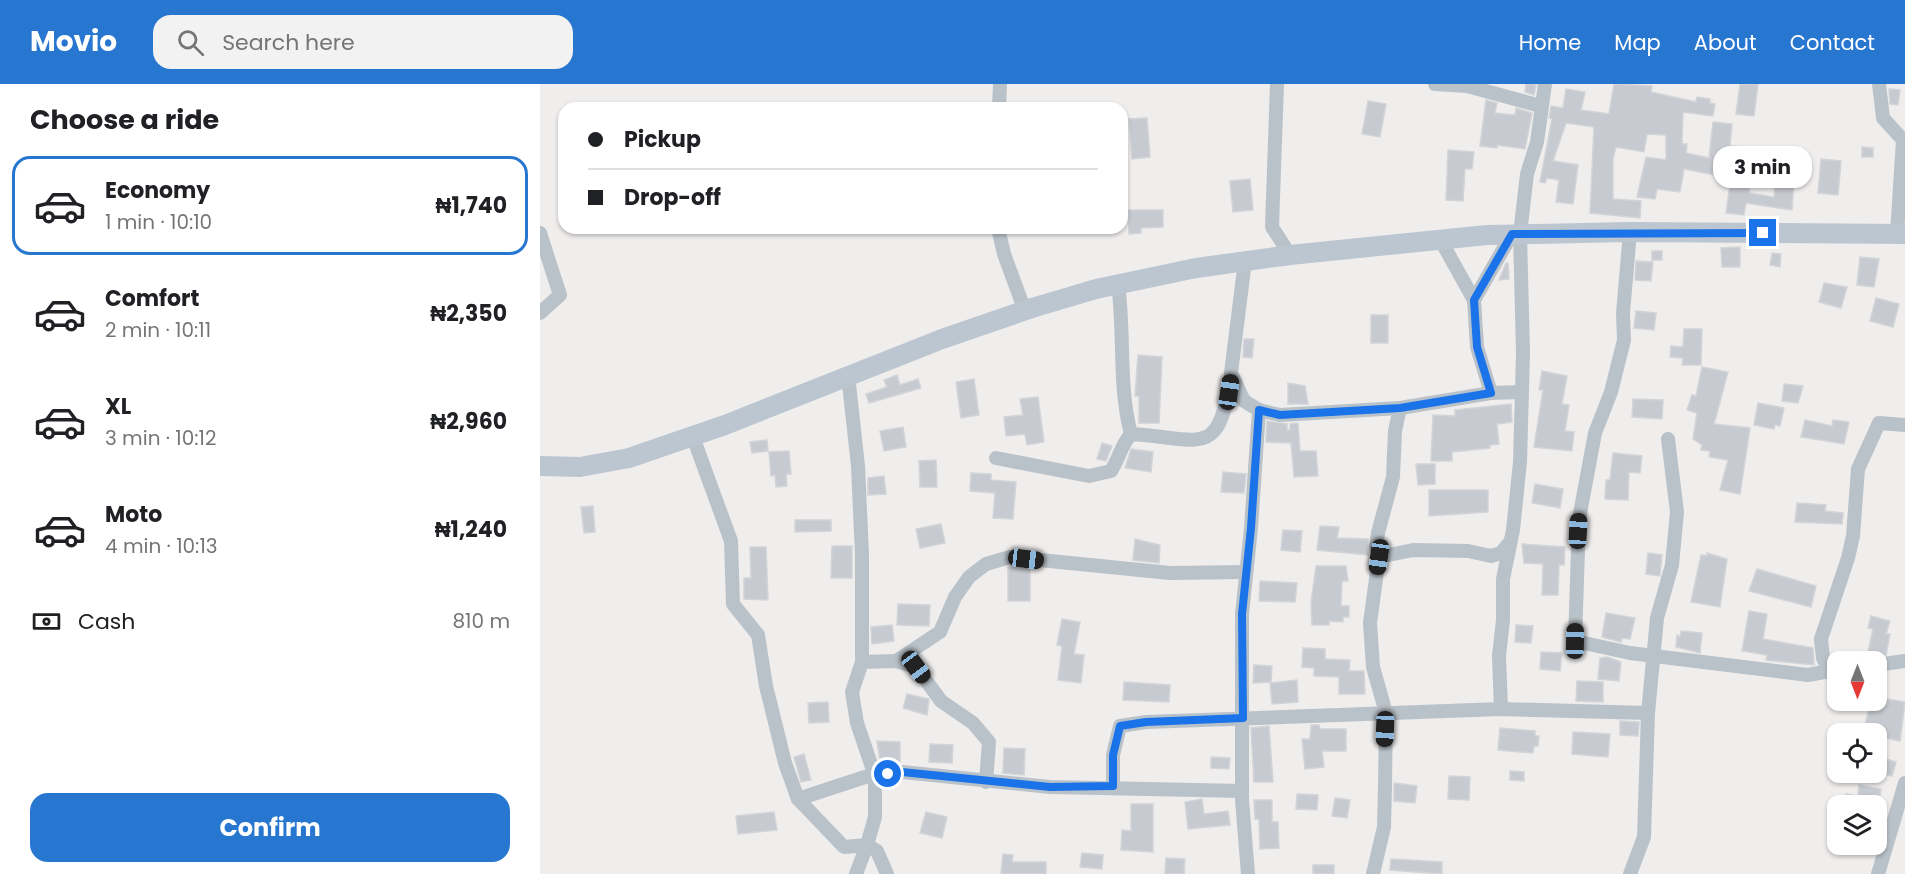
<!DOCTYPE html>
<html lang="en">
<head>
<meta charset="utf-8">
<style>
	:root { --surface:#fff; --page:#f2f2f2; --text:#202124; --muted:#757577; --line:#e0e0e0; --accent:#2776d0 }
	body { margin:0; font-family:Poppins,sans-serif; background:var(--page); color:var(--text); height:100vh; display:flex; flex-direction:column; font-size:22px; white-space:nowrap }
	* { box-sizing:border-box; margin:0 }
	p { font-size:20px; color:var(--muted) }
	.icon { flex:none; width:33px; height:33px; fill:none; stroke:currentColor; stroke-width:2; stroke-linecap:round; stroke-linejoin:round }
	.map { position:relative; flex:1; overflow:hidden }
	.panel { display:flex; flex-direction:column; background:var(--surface); width:540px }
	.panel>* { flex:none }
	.top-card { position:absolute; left:18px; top:18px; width:570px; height:132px; border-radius:18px; box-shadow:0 2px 4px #0004; display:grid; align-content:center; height:132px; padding:0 30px; background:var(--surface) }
	.needle { width:39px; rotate:180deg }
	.tools { position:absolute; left:1287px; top:567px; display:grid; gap:12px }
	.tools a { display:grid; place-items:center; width:60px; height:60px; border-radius:12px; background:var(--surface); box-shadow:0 2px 4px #0004; font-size:30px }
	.end { position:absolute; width:27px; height:27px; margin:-14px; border:8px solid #1a73e8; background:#fff; box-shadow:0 0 0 3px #fff }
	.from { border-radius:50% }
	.bubble { position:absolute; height:42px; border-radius:18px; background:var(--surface); box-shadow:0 2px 4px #0004; font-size:20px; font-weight:700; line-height:42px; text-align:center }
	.car { position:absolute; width:18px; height:36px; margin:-18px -9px; border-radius:8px; box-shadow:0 0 4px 2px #0007; background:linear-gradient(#222 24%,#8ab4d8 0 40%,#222 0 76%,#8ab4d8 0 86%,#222 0) }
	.top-card b { display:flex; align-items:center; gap:21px; height:57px; font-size:22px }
	.top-card b+b { border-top:2px solid var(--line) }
	.top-card i { width:15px; height:15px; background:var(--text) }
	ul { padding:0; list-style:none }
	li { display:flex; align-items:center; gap:18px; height:99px; margin:0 12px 9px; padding:0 18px; border:3px solid transparent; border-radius:18px }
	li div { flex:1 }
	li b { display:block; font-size:22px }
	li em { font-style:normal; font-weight:700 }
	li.current { border-color:var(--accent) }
	li>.icon { width:54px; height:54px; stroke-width:1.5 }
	h2 { padding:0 30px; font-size:27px; line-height:72px }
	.pay { display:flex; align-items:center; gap:15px; height:66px; padding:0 30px; font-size:22px }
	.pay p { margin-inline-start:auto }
	.button { display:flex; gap:12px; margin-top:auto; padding:12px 30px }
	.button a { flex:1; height:69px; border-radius:18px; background:var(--accent); color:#fff; font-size:24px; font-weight:700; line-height:69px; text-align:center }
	header { display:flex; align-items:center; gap:36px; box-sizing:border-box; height:84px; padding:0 30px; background:var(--accent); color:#fff }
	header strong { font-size:28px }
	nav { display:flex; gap:33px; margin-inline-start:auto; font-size:21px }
	.search { width:420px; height:54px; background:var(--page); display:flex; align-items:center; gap:15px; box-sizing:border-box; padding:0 21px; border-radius:18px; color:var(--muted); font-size:22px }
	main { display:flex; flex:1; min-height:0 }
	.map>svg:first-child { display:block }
</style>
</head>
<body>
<header>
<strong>Movio</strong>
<div class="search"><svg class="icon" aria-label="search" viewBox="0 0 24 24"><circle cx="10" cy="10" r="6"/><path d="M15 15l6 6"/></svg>Search here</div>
<nav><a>Home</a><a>Map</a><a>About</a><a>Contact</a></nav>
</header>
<main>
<section class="panel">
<h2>Choose a ride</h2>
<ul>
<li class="current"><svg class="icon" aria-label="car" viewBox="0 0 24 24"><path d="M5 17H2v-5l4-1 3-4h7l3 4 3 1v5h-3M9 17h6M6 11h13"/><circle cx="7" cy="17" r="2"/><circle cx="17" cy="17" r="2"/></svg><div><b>Economy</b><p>1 min · 10:10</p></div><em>₦1,740</em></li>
<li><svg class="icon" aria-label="car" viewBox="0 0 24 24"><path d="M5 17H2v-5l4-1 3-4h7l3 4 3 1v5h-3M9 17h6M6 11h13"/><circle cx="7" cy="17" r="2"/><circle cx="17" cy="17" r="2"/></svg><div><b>Comfort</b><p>2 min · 10:11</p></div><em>₦2,350</em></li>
<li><svg class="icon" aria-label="car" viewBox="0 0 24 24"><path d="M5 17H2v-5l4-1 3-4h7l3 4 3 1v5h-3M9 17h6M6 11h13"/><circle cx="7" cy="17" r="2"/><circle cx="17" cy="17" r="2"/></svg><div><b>XL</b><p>3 min · 10:12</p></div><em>₦2,960</em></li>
<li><svg class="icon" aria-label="car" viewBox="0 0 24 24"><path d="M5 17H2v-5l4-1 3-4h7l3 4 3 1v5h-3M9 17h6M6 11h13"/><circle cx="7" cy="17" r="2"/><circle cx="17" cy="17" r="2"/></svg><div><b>Moto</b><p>4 min · 10:13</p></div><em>₦1,240</em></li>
</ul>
<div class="pay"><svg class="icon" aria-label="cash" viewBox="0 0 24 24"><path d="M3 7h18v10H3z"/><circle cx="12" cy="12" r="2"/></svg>Cash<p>810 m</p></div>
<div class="button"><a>Confirm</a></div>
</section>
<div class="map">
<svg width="1365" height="790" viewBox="0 0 1365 790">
	<rect width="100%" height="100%" fill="#f0eded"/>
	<g fill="#c7cad0" stroke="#d2d4d8" stroke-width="1.5">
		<path d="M986,0H996L994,11L985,8Z"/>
		<path d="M1074,0L1112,2L1111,8L1156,18L1157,13L1170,15V19L1175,20L1173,32L1143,28L1142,60H1147L1146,69L1169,74L1173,38L1192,40L1190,62L1227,65L1226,80L1213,79L1209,109L1234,113L1236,81L1255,82L1252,126L1206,119L1204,131L1186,129L1191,94L1144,85L1140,108L1117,105L1115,115L1097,113L1106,73L1126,76V51L1107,50L1104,68L1076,63L1073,75V115L1101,117L1100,134L1050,129L1054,43L1026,39L1013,77L1038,81L1033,120L1016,118L1019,96L1007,94L1005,99L1000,98L1012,35L1009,34L1011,22L1023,24L1026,5L1045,8L1041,26L1069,30Z"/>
		<path d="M1200,0H1218L1214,32L1196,30Z"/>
		<path d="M1349,5L1360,6L1358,21L1350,20Z"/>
		<path d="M946,16L957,19L955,29L975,31L976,24L992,29L985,65L957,61V64L940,62Z"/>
		<path d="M828,17L846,20L840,53L822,50Z"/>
		<path d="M607,34L610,73L592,75L589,35Z"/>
		<path d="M1322,63L1333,64V73H1322Z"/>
		<path d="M908,66L934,68L932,85H925L923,117L906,116Z"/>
		<path d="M1281,75L1301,77L1298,111L1278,109Z"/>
		<path d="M710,95L713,126L693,128L690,97Z"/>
		<path d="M588,126H623V143L601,144V149L589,150Z"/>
		<path d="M1200,163V183H1182L1181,164Z"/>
		<rect x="1112" y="167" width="10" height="9"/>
		<path d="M1232,169L1241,170L1240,183L1230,181Z"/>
		<path d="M1320,173L1339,175L1334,203L1317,201Z"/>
		<path d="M1096,177L1113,178L1111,197L1095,196Z"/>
		<path d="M966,179H968L969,195L959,196Z"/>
		<path d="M1284,199L1307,203L1301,224L1279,218Z"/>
		<path d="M1336,214L1359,220L1353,243L1330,237Z"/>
		<path d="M1096,227L1116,229L1114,246L1094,244Z"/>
		<rect x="831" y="231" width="17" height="28"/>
		<path d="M1144,245H1162L1161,281H1142L1143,274L1130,273L1131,262L1143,263Z"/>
		<path d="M704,255H714L712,274L703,273Z"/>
		<path d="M598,271L622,273L619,339H599V312H595Z"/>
		<path d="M1162,283L1188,288L1174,340L1210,344L1200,410L1180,406L1188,376L1169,373L1170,367L1161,366L1162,361L1153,355L1157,329L1147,326L1152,311L1156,312Z"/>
		<path d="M1002,287L1027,292L1022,320L1029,321L1025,347L1034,348L1032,367L994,363L1003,306H999Z"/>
		<path d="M357,291L360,301L378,295L381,304L329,319L326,310L347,303L344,296Z"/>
		<path d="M434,295L439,331L421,334L416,298Z"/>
		<path d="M748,299L765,302L768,320H748Z"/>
		<path d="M1244,300L1263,302L1258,319L1242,317Z"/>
		<path d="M498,313L504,358L487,361L485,350L466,352L464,333L483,331L480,315Z"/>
		<path d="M1093,315L1123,316L1122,335L1092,333Z"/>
		<path d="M1218,319L1244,324L1240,342L1235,341L1234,345L1214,341Z"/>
		<path d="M971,320L972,338L957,340L959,360L950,361V364L912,368V377H891L893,331L915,332V326Z"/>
		<path d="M1265,336L1292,342L1293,336L1309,338L1304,360L1261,353Z"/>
		<path d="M727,337L747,340V346H750V340L758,339L760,367H776L778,392L754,393L751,359L726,358Z"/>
		<path d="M363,343L366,363L344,367L340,347Z"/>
		<path d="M227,356L228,367L212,369L210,358Z"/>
		<path d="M562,359L572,362L566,377L557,375Z"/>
		<path d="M591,365L613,368L611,388L585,384Z"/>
		<path d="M249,367L251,390H246L247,402L236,403L235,391L231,392L229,368Z"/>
		<path d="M1073,369L1102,372L1100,389L1089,388L1088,416L1065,415L1066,396H1070Z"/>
		<path d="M396,376L397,403H380L379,377Z"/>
		<path d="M876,380H895V400L878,401Z"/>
		<path d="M683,388L706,390L704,409L681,408Z"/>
		<path d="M431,389L451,390V396L476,398L473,435L453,434L455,409L430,407Z"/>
		<path d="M344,392L346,410L328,411V394Z"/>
		<path d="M995,400L1023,405L1020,424L992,419Z"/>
		<path d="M889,406H948V428L889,432Z"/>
		<path d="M1257,419L1286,421L1285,427L1303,429L1302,440L1255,438Z"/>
		<path d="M53,422L55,448L44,449L41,423Z"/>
		<path d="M255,436H291V447L255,448Z"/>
		<path d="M401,440L405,459L380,464L376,445Z"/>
		<path d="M780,442L799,443L797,454L828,455V471L777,466Z"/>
		<path d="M743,446L762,447L760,468L741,466Z"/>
		<path d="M595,455L620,461L619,479L593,476Z"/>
		<path d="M982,460L1025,463L1024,481H1019L1018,511H1002L1003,480L984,479Z"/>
		<path d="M292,462H312V494H291Z"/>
		<path d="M210,463H226L228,516L204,515V494H211Z"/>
		<path d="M1108,469L1122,471L1120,492L1106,490Z"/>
		<path d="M1167,469L1187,475L1180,523L1151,518L1161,471L1167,472Z"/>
		<path d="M776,482H806L808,497H802L801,522H809V533H803V538L789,537V541H772L771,519Z"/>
		<path d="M468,483L490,484V517H468Z"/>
		<path d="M1217,485L1276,502L1271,523L1209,507Z"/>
		<path d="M720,497L757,499L755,518L719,517Z"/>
		<path d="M358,520L390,521L389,542L357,541Z"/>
		<path d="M1209,527L1227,530L1223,555L1273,564L1274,581L1226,576L1227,571L1202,567Z"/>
		<path d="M1066,529L1095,534L1090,555L1082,554L1081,558L1062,553Z"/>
		<path d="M1331,532L1350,537L1346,550H1350L1346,571L1331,574L1327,573L1333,545L1328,544Z"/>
		<path d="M522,535L540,538L534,570L544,571L541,599L518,596L522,562L517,561Z"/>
		<path d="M352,541L354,557L332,560L331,543Z"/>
		<path d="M976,541L993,542L991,559L975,558Z"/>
		<path d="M1141,547L1162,549L1160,569L1136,563L1137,551L1140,553Z"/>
		<path d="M763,564L785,565V575L810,576L809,587H824L825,610H799V593L774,592V584L762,583Z"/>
		<path d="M1001,568L1022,569L1020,587L1000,585Z"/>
		<path d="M1067,573L1081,578L1079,597L1058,595L1060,574Z"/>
		<path d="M714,581L732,582L731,598L713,599Z"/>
		<path d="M757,596L758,618L732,620L730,599Z"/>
		<path d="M1037,597L1063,598V618L1036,617Z"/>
		<path d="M584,598L630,601L629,618L583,616Z"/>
		<path d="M367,610L389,615L387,631L363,624Z"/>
		<path d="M1336,613L1365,618L1360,657L1336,652V650H1323L1331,616H1336Z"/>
		<path d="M288,618L289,638L269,639L268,619Z"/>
		<path d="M1080,637L1099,638L1098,652L1080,651Z"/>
		<path d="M771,641H779L780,645H806V667H782L784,683L765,685L762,655H770Z"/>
		<path d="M729,642L733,698H714L711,644Z"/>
		<path d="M960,644L995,647V652H999L998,662H994L993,669L958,666Z"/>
		<path d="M1033,648L1070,650L1068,673L1032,670Z"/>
		<path d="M337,657L360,658V678L340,677Z"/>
		<path d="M390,660L413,661L412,679L389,678Z"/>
		<path d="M464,664L485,665L484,691L463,689Z"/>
		<path d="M264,670L271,696L261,698L254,673Z"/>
		<path d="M1336,672L1356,678L1352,692L1336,688Z"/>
		<path d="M671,673L690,674L689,685L671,684Z"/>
		<path d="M970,687L984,688V697L970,696Z"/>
		<path d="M909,692L930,693L929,716L908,715Z"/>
		<path d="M854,699L877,702L875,719L854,717Z"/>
		<path d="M1319,701L1341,705L1338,722H1304L1306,710L1318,712Z"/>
		<path d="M757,710L778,711L777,726L756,725Z"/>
		<path d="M795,714L810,716L807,734L792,732Z"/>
		<path d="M662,715L664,730L688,727L690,741L648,745L645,718Z"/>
		<path d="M714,716H732V738H738L739,764L720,765L719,735H715Z"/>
		<path d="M591,720H613V768L581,766L582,746L591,747Z"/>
		<path d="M234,728L237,746L198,750L196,732Z"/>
		<path d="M386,728L407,733L402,754L380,749Z"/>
		<path d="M542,769L563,771L562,785L540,783Z"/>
		<path d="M463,770L473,771L472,778H506V790H461Z"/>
		<path d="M626,774L645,775L644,790H625Z"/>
		<path d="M851,775L902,778V790L850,786Z"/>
		<rect x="773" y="781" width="21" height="9"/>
	</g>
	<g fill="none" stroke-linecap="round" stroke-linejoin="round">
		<g stroke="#bac2c9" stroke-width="14">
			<path d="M737,0L732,143L750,171"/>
			<path d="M895,0L927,2L1001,22"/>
			<path d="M1339,0L1343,34L1363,56L1357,150"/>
			<path d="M459,24L460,0"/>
			<path d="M458,144L464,170L485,227"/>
			<path d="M1090,148L1083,229L1084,256L1071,308L1055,349L1039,435L1035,557L1090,569L1268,591L1295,586"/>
			<path d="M0,149L20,211L0,229"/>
			<path d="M900,155L934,216L937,263L951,309L981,308"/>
			<path d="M705,177L691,289L704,317L719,326L711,444L702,530V716L708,790"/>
			<path d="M578,200C585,250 578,301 591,350"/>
			<path d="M934,216L972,150"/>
			<path d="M308,291L318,382L322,471V578"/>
			<path d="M951,309L860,324L855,347L853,393L838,449L836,463L839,473L873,466L928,467L951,472L961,469L970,458"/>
			<path d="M719,326L740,331L860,324"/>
			<path d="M153,353L191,457L193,520L218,551L226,602L245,679L258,715L325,693L362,688L510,703L702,707"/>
			<path d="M456,374L549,392L571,387C579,375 581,361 591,350C661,354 679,377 691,291"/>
			<path d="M356,577L400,548L415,513L429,493L446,480L470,473L630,489L705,488"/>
			<path d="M1336,581L1365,577"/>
			<path d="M1298,586L1287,582L1283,574L1281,555L1308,474L1313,452L1318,385L1339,339L1365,341"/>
			<path d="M961,625L959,572L963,536V495L973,446L980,378L983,269L980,150L987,90L997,58L1005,0"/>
			<path d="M573,702V671L580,642L606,638L961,625L1108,629L1117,534L1132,481L1137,428L1128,355"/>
			<path d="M258,715L304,763L327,761L316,790"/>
			<path d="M347,790L337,767L327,761L335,733V692L317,639L312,608L322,578L356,577L376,583L401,617L433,639L449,658L446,698"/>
			<path d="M833,790L844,743L845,702L846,629L833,583L830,539L839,473"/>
			<path d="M1090,790L1104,753L1108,629"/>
			<path d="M1338,790L1365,699"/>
		</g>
		<path stroke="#bcc6d0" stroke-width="20" d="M0,382L40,383L89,374L185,341L402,255L492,224L556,205L656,184L750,171L947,151L1090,148L1365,150"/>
	</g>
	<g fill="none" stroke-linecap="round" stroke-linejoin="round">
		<path stroke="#1a73e8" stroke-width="8" d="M348,690L362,688L510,703L573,702V671L580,642L606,638L703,634L702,530L711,444L719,326L740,331L860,324L951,309L937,263L934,216L972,150L1223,149"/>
	</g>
</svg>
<div class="tools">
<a><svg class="needle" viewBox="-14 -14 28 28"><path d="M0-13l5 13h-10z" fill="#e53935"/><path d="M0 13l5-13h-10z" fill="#757577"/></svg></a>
<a><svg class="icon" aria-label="locate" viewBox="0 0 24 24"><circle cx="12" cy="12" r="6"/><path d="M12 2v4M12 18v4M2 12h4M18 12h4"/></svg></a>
<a><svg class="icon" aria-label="layers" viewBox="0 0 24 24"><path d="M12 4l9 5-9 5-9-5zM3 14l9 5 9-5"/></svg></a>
</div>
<i class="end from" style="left:348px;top:690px"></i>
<i class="end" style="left:1223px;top:149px"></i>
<div class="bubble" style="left:1173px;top:62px;width:99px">3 min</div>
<i class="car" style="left:689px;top:308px;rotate:8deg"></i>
<i class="car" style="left:1038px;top:447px;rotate:3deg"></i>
<i class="car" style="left:839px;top:473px;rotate:188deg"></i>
<i class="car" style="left:486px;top:475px;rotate:97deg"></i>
<i class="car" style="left:1035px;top:557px;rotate:1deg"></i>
<i class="car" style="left:376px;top:583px;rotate:143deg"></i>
<i class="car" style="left:845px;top:645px;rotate:182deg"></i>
<div class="top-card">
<b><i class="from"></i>Pickup</b>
<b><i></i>Drop-off</b>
</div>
</div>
</main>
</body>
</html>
